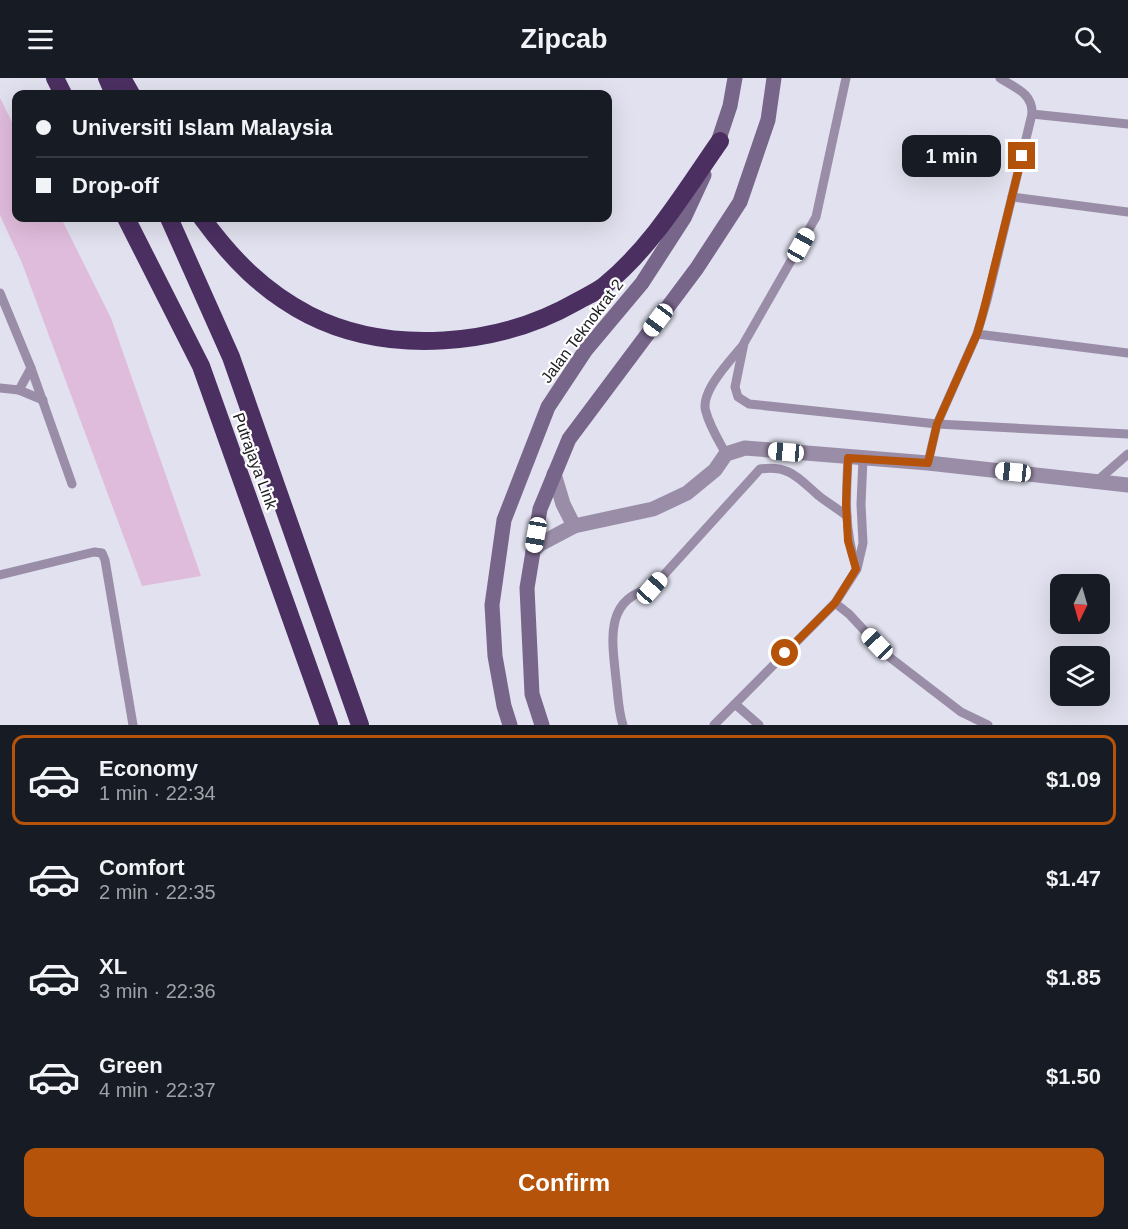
<!DOCTYPE html>
<html lang="en">
<head>
<meta charset="utf-8">
<style>
	:root { --surface:#171b24; --page:#20242c; --text:#f1f3f6; --muted:#9ea1a6; --line:#363941; --accent:#b45309 }
	body { margin:0; font-family:Arial,sans-serif; background:var(--page); color:var(--text); height:100vh; display:flex; flex-direction:column; font-size:22px; white-space:nowrap }
	* { box-sizing:border-box; margin:0 }
	p { font-size:20px; color:var(--muted) }
	.icon { flex:none; width:33px; height:33px; fill:none; stroke:currentColor; stroke-width:2; stroke-linecap:round; stroke-linejoin:round }
	.map { position:relative; height:647px; overflow:hidden }
	.drawer { display:flex; flex-direction:column; background:var(--surface); flex:1 }
	.drawer>* { flex:none }
	.top-card { position:absolute; left:12px; top:12px; width:600px; height:132px; border-radius:12px; box-shadow:0 6px 24px #0002; display:grid; align-content:center; height:132px; padding:0 24px; background:var(--surface) }
	.needle { width:39px; rotate:185deg }
	.buttons { position:absolute; left:1050px; top:496px; display:grid; gap:12px }
	.buttons a { display:grid; place-items:center; width:60px; height:60px; border-radius:12px; background:var(--surface); box-shadow:0 6px 24px #0002; font-size:30px }
	.end { position:absolute; width:27px; height:27px; margin:-14px; border:8px solid #b45309; background:#fff; box-shadow:0 0 0 3px #fff }
	.from { border-radius:50% }
	.bubble { position:absolute; height:42px; border-radius:12px; background:var(--surface); box-shadow:0 6px 24px #0002; font-size:20px; font-weight:700; line-height:42px; text-align:center }
	.car { position:absolute; width:18px; height:36px; margin:-18px -9px; border-radius:8px; box-shadow:0 0 4px 2px #0007; background:linear-gradient(#fff 24%,#345 0 40%,#fff 0 76%,#345 0 86%,#fff 0) }
	.top-card b { display:flex; align-items:center; gap:21px; height:57px; font-size:22px }
	.top-card b+b { border-top:2px solid var(--line) }
	.top-card i { width:15px; height:15px; background:var(--text) }
	ul { padding:10px 0 0; list-style:none }
	li { display:flex; align-items:center; gap:18px; height:90px; margin:0 12px 9px; padding:0 12px; border:3px solid transparent; border-radius:12px }
	li div { flex:1 }
	li b { display:block; font-size:22px }
	li em { font-style:normal; font-weight:700 }
	li.active { border-color:var(--accent) }
	li>.icon { width:54px; height:54px; stroke-width:1.5 }
	.primary-button { display:flex; gap:12px; margin-top:auto; padding:12px 24px }
	.primary-button a { flex:1; height:69px; border-radius:12px; background:var(--accent); color:#fff; font-size:24px; font-weight:700; line-height:69px; text-align:center }
	header { display:flex; justify-content:space-between; align-items:center; height:78px; padding:0 24px; background:var(--surface); font-size:27px; font-weight:700 }
	.map>svg:first-child { display:block }
</style>
</head>
<body>
<header><svg class="icon" aria-label="menu" viewBox="0 0 24 24"><path d="M4 6h16M4 12h16M4 18h16"/></svg>Zipcab<svg class="icon" aria-label="search" viewBox="0 0 24 24"><circle cx="10" cy="10" r="6"/><path d="M15 15l6 6"/></svg></header>
<div class="map">
<svg width="1128" height="647" viewBox="0 0 1128 647">
	<rect width="100%" height="100%" fill="#e1e1ef"/>
	<path fill="#e0bcdc" d="M0,20L16,52V140H61L111,240L201,498L142,508L22,185L0,137Z"/>
	<g fill="none" stroke-linecap="round" stroke-linejoin="round">
		<g stroke="#9a8da7" stroke-width="9">
			<path d="M846,0L816,139L744,265L735,309L738,319L749,326L937,346L1128,356"/>
			<path d="M1032,36L1128,46"/>
			<path d="M1012,119L1128,134"/>
			<path d="M0,215L31,290L72,406"/>
			<path d="M977,256L1128,275"/>
			<path d="M0,310L19,312L43,322"/>
			<path d="M19,312L31,290"/>
			<path d="M726,376C719,363 710,349 706,334C699,314 731,282 743,267"/>
			<path d="M848,380C846,419 844,450 856,489"/>
			<path d="M928,385L937,346L977,256L987,222L1032,36C1033,15 1015,10 1000,0"/>
			<path d="M1097,403L1128,376"/>
			<path d="M0,497L94,474L102,475L105,482L133,647"/>
			<path d="M835,525L849,536L888,578L961,634L988,647"/>
			<path d="M735,626L759,647"/>
			<path d="M623,647C618,632 618,616 616,601C612,562 604,521 652,510L760,391C790,387 798,400 819,418C828,425 838,431 847,438"/>
			<path d="M714,647L835,525L857,491L863,465L861,426L863,381"/>
		</g>
		<g stroke="#9a8da7" stroke-width="15">
			<path d="M554,396L563,426L574,448"/>
			<path d="M533,473L540,466L574,448L653,431L687,415L715,392L726,376L745,370L928,385L1128,407"/>
		</g>
		<g stroke="#78658a" stroke-width="15">
			<path d="M715,73L730,28L735,0"/>
			<path d="M510,647L504,628L495,578L492,527L504,442L548,329L585,273L642,205L684,140L704,97"/>
			<path d="M542,647L532,616L527,510L540,431L569,361L697,190L740,124L768,42L774,0"/>
		</g>
		<g stroke="#4b2f61" stroke-width="18">
			<path d="M55,0L63,16"/>
			<path d="M107,0L114,16"/>
			<path d="M122,0L131,16"/>
			<path d="M126,140L201,288L329,647"/>
			<path d="M169,140L231,279L360,647"/>
			<path d="M202,140C232,181 263,213 309,237C390,278 499,268 576,224C585,219 596,214 604,208C652,169 685,113 720,63"/>
		</g>
	</g>
	<g fill="none" stroke-linecap="round" stroke-linejoin="round">
		<path stroke="#b45309" stroke-width="8" d="M785,575L835,525L856,491L848,463L846,426L848,380L928,385L937,346L977,256L982,239L1022,78"/>
	</g>
	<g text-anchor="middle" dominant-baseline="central" stroke-width="4.5" stroke-linejoin="round" paint-order="stroke">
		<g font-size="16" fill="#1d1d22" stroke="#fff">
			<text transform="translate(582 253) rotate(-53)">Jalan Teknokrat 2</text>
			<text transform="translate(255 383) rotate(70)">Putrajaya Link</text>
		</g>
	</g>
</svg>
<div class="buttons">
<a><svg class="needle" viewBox="-14 -14 28 28"><path d="M0-13l5 13h-10z" fill="#e53935"/><path d="M0 13l5-13h-10z" fill="#9ea1a6"/></svg></a>
<a><svg class="icon" aria-label="layers" viewBox="0 0 24 24"><path d="M12 4l9 5-9 5-9-5zM3 14l9 5 9-5"/></svg></a>
</div>
<i class="end from" style="left:785px;top:575px"></i>
<i class="end" style="left:1022px;top:78px"></i>
<div class="bubble" style="left:902px;top:57px;width:99px">1 min</div>
<i class="car" style="left:801px;top:167px;rotate:29deg"></i>
<i class="car" style="left:658px;top:242px;rotate:217deg"></i>
<i class="car" style="left:786px;top:374px;rotate:275deg"></i>
<i class="car" style="left:1013px;top:394px;rotate:276deg"></i>
<i class="car" style="left:536px;top:457px;rotate:190deg"></i>
<i class="car" style="left:652px;top:510px;rotate:42deg"></i>
<i class="car" style="left:877px;top:566px;rotate:316deg"></i>
<div class="top-card">
<b><i class="from"></i>Universiti Islam Malaysia</b>
<b><i></i>Drop-off</b>
</div>
</div>
<section class="drawer">
<ul>
<li class="active"><svg class="icon" aria-label="car" viewBox="0 0 24 24"><path d="M5 17H2v-5l4-1 3-4h7l3 4 3 1v5h-3M9 17h6M6 11h13"/><circle cx="7" cy="17" r="2"/><circle cx="17" cy="17" r="2"/></svg><div><b>Economy</b><p>1 min · 22:34</p></div><em>$1.09</em></li>
<li><svg class="icon" aria-label="car" viewBox="0 0 24 24"><path d="M5 17H2v-5l4-1 3-4h7l3 4 3 1v5h-3M9 17h6M6 11h13"/><circle cx="7" cy="17" r="2"/><circle cx="17" cy="17" r="2"/></svg><div><b>Comfort</b><p>2 min · 22:35</p></div><em>$1.47</em></li>
<li><svg class="icon" aria-label="car" viewBox="0 0 24 24"><path d="M5 17H2v-5l4-1 3-4h7l3 4 3 1v5h-3M9 17h6M6 11h13"/><circle cx="7" cy="17" r="2"/><circle cx="17" cy="17" r="2"/></svg><div><b>XL</b><p>3 min · 22:36</p></div><em>$1.85</em></li>
<li><svg class="icon" aria-label="car" viewBox="0 0 24 24"><path d="M5 17H2v-5l4-1 3-4h7l3 4 3 1v5h-3M9 17h6M6 11h13"/><circle cx="7" cy="17" r="2"/><circle cx="17" cy="17" r="2"/></svg><div><b>Green</b><p>4 min · 22:37</p></div><em>$1.50</em></li>
</ul>
<div class="primary-button"><a>Confirm</a></div>
</section>
</body>
</html>
